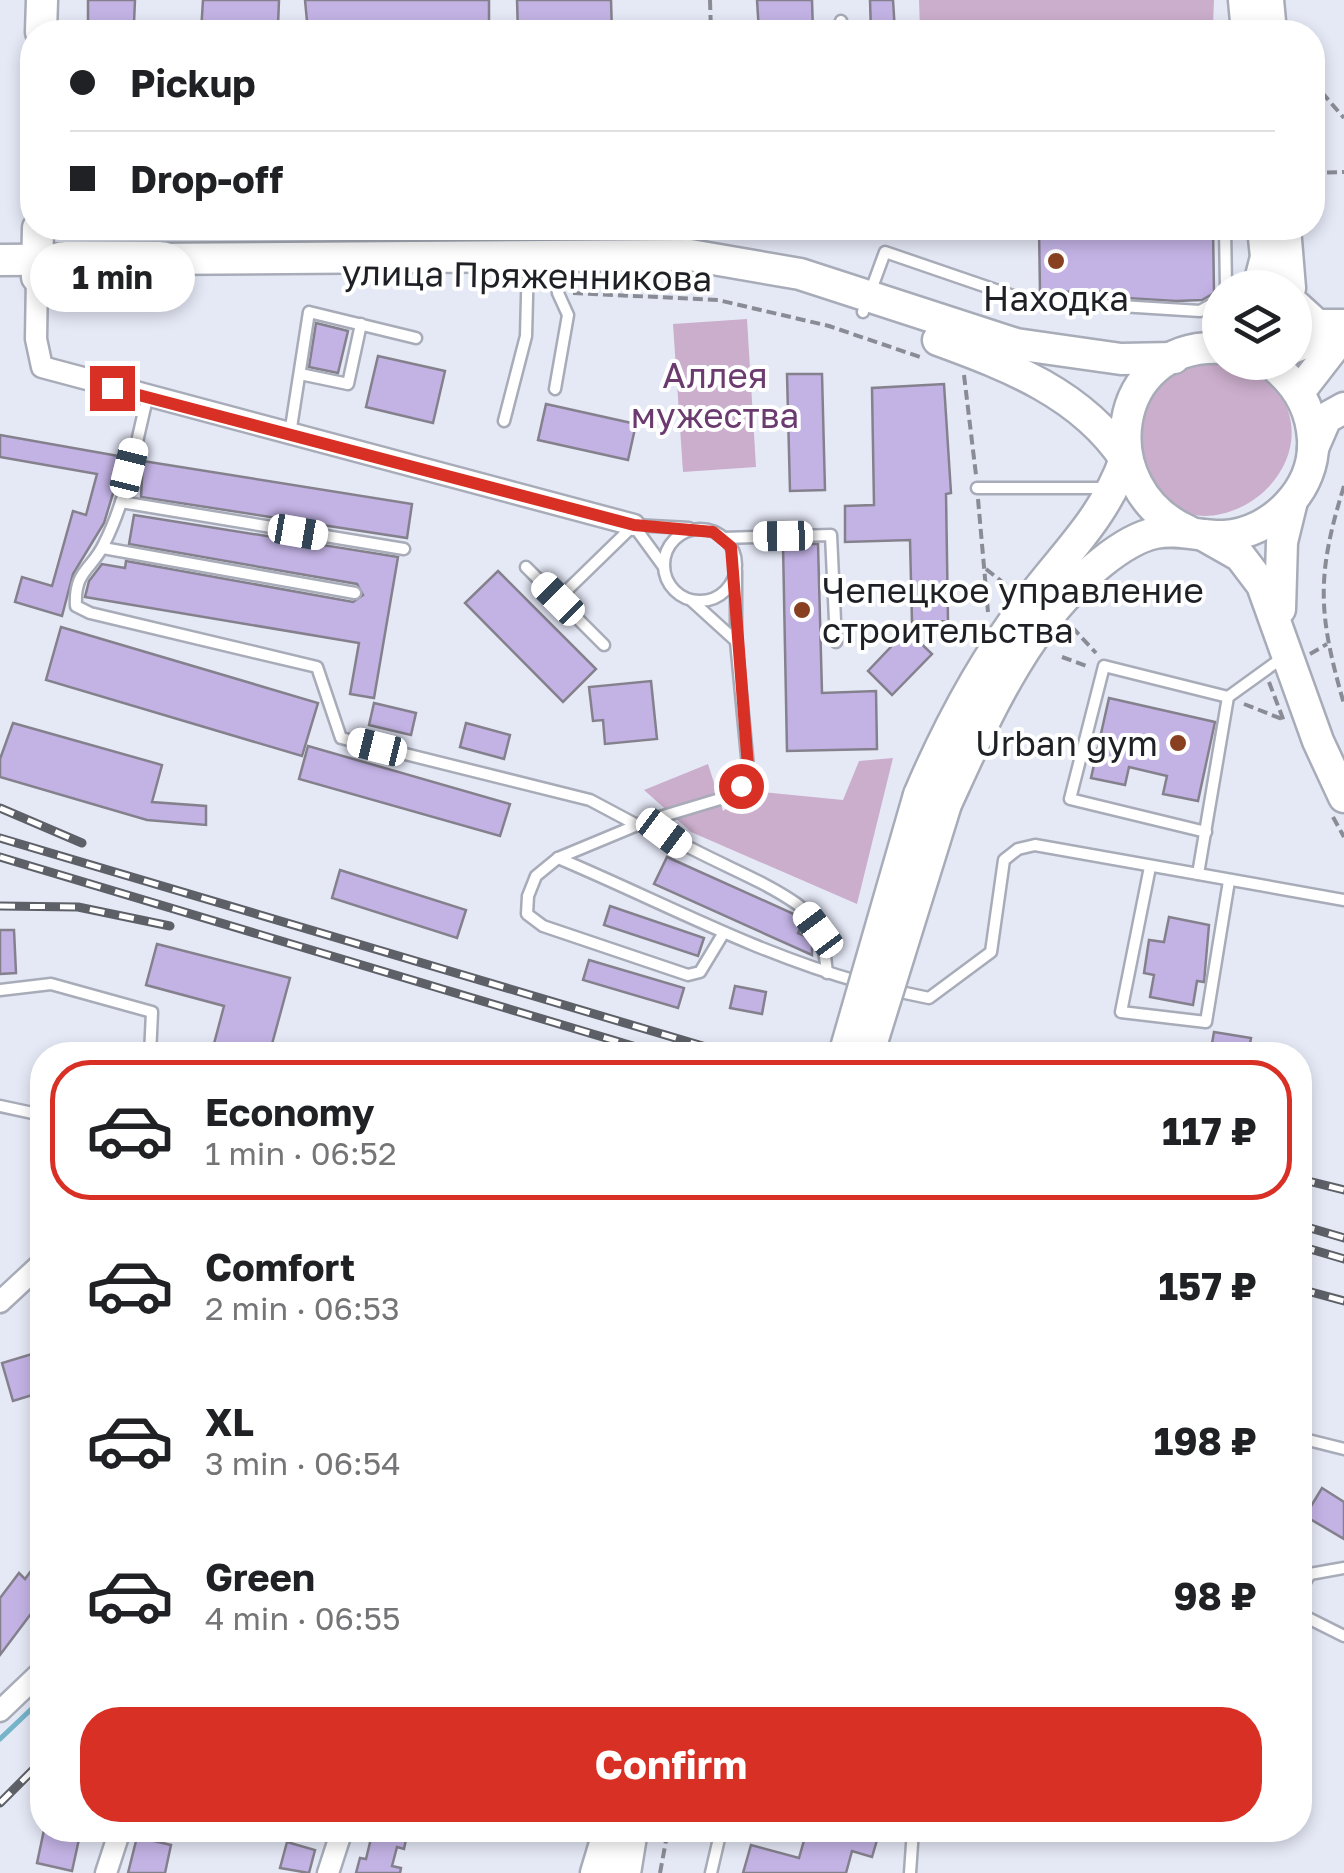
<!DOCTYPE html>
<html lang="en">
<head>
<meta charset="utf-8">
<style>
	:root { --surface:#fff; --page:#f6f6f6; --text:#202124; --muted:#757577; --line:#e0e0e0; --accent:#d93025 }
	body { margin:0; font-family:"Golos Text",sans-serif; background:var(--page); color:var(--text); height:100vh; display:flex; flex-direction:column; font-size:38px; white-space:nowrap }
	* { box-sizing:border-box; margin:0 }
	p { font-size:32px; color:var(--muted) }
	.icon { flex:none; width:55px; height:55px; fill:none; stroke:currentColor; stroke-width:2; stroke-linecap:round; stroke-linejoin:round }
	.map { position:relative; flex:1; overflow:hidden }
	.details { position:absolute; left:30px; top:1042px; width:1282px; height:800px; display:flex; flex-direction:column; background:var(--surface); border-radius:40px; box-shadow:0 5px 15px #0003 }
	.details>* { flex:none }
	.hud { position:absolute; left:20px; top:20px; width:1305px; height:220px; border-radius:40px; box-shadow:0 5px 15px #0003; display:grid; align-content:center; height:220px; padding:0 50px; background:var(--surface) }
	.fabs { position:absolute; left:1202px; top:270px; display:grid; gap:20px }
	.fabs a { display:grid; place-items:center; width:110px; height:110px; border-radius:50%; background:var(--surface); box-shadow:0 5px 15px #0003; font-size:50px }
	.end { position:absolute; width:45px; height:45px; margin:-22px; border:12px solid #d93025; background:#fff; box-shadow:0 0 0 5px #fff }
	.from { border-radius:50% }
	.bubble { position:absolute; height:70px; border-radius:35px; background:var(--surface); box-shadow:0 5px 15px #0003; font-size:32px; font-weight:700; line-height:70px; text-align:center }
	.car { position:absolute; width:30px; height:60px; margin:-30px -15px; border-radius:12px; box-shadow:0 0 8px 2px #0007; background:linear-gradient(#fff 24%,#345 0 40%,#fff 0 76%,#345 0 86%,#fff 0) }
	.hud b { display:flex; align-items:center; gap:35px; height:95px; font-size:38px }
	.hud b+b { border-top:2px solid var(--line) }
	.hud i { width:25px; height:25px; background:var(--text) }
	ul { padding:18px 0 0; list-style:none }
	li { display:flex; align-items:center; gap:30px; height:140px; margin:0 20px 15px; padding:0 30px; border:5px solid transparent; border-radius:40px }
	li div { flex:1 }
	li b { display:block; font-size:38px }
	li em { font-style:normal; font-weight:700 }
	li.active { border-color:var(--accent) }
	li>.icon { width:90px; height:90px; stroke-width:1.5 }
	.cta { display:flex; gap:20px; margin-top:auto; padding:20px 50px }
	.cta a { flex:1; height:115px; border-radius:40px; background:var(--accent); color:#fff; font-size:40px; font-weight:700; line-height:115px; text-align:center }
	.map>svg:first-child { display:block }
</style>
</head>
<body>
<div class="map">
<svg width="1344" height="1873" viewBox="0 0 1344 1873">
	<rect width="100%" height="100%" fill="#e5e9f6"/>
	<g fill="#cbaecc">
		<path d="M919,0H1214L1213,25L1185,32H920Z"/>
		<path d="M747,319L756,467L683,472L673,324Z"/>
		<path d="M1209,355C1233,372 1251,354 1275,386C1339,472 1202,565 1151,486C1143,473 1138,457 1132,444L1150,383Z"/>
		<path d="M893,758L857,904L691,832L644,790L708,764L723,811L752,791L843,800L859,761Z"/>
	</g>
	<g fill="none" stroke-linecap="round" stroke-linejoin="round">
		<path stroke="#75b4c9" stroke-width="5" d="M0,1739L42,1699"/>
	</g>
	<g fill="#c3b3e5" stroke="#84818d" stroke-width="2.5">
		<path d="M88,0H135L134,23H88Z"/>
		<path d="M203,0H279L278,26H273L272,32H201Z"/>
		<path d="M305,0H489V32H308Z"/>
		<path d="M517,0H611L612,32H518Z"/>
		<path d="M757,0H812L813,32H759Z"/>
		<path d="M870,0H893L895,32H871Z"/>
		<path d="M1039,228H1213L1214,293L1202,300L1176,301L1126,298L1117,291L1040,292Z"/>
		<path d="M316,323L348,331L338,373L309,367Z"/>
		<path d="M378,356L445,371L433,423L366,407Z"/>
		<path d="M787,374H822L825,490L790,491Z"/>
		<path d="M944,384L951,493L946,494L948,621L912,622L910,540L845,542V506L874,505L872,388Z"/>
		<path d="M546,404L636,424L628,460L538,440Z"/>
		<path d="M0,435L124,457L104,523L73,574L62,616L15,602L22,577L52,586L73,511L86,515L97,474L0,457Z"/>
		<path d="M143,461L412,504L407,538L141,497Z"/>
		<path d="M134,515L398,557L374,698L350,694L359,643L85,597L89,581L102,564L125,568L126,561L353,602L363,595L357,584L129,544Z"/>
		<path d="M811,544H818L822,693L876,691L877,749L787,751L783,545Z"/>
		<path d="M498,571L596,669L563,702L465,603Z"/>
		<path d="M61,627L318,703L302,756L46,680Z"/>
		<path d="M907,630L932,654L892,695L868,671Z"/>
		<path d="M651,681L657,739L605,744L603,720L593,721L589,687Z"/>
		<path d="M1109,698L1215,722L1198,801L1163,794L1167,776L1129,767L1125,785L1091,778Z"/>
		<path d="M374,703L416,713L411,735L369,725Z"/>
		<path d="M13,723L162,765L152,802L206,806V825L147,820L0,777V759Z"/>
		<path d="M466,723L510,735L504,759L460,747Z"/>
		<path d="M308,746L510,804L500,836L299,779Z"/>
		<path d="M667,857L796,915L803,922L798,933L812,939V955L654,884Z"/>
		<path d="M340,870L466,910L457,938L332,898Z"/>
		<path d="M610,906L704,938L698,956L604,925Z"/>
		<path d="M1169,917L1209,925L1204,982L1197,981L1193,1005L1150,997L1154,975L1144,973L1149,940L1164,942Z"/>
		<path d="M0,930H14L16,973L0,974Z"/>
		<path d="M157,944L290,978L269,1055H211L224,1006L146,985Z"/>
		<path d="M589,960L684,988L678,1008L583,980Z"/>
		<path d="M735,986L766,992L762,1014L730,1008Z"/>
		<path d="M1214,1032L1251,1038L1248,1055H1210Z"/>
		<path d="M42,1351V1392L13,1401L2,1363Z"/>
		<path d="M1322,1488L1344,1502V1539L1305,1516Z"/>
		<path d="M42,1556V1599L0,1655V1598L19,1573L25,1579Z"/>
		<path d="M44,1830H81L72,1871L37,1863Z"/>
		<path d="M373,1830H408L404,1849L397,1847L392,1866L401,1868L400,1873H356L360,1858L366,1859Z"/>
		<path d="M807,1830H880L872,1857L852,1851L846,1873H743L751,1845L799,1858Z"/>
		<path d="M137,1837L171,1845L165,1873H128Z"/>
		<path d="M287,1842L315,1850L309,1873L280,1868Z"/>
	</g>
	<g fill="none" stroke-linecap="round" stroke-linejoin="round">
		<g stroke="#a8acb8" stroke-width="15">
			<g id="lane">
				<path d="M841,21L842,32"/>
				<path d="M1225,228L1226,288"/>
				<path d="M554,259L558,293L568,315L555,389"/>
				<path d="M863,312L885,252L1025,300L1200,311L1220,300"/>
				<path d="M300,374L348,384L361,324"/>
				<path d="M147,399C135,447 127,499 104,544C92,570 74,570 76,606L90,613L317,667L341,738L590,800L637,825"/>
				<path d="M504,421L526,336L528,259"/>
				<path d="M290,434L309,312L416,338"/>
				<path d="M977,488H1106"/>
				<path d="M121,502L404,549"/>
				<path d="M634,526L664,567"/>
				<circle cx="700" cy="565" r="36"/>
				<path d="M723,538L831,535L836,642"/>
				<path d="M103,548L355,593"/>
				<path d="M526,567L604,645"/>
				<path d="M558,599L634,525L689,528"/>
				<path d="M692,601L736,641"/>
				<path d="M647,821C695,857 751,872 797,904C819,920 825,948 827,973"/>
				<path d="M1206,832L1070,799L1104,666L1228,697"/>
				<path d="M558,858C658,900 755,953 860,982"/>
				<path d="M1150,867L1121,1012L1206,1022L1229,881"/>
				<path d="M1198,874L1228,697L1282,658"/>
				<path d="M723,934L700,972L688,975L543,926L527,914L528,896L536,876L558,858L647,821L730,796L741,785L748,767L736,641V571"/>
				<path d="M0,990L51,984L152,1012L150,1055"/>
				<path d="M891,990L929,998L991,952L1004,860L1018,849L1035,845L1344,900"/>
				<path d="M0,1106L42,1115"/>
				<path d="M1300,1438L1344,1449"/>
				<path d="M1300,1590L1310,1574L1344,1568"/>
				<path d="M1300,1614L1344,1636"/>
				<path d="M711,1873L721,1830"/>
				<path d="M910,1873L913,1830"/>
			</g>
		</g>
		<g stroke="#a8acb8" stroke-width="25">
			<g id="street">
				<path d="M37,277L36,339L42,367L634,525"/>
				<path d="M0,1302L42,1263"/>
				<path d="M0,1711L42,1671"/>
				<path d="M106,1873L120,1830"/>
				<path d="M328,1873L342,1830"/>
			</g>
		</g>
		<g stroke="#a8acb8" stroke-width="35">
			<g id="secondary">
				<path d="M1244,0L1247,32"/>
				<path d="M1268,0L1271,32"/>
				<path d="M41,32L42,0"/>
				<path d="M1285,228L1290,288"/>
				<path d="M0,260L690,255L800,274L1016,344L1121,359L1174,358"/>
				<path d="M37,277L38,228"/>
				<path d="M1258,288L1266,257L1263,228"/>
				<path d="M1295,305L1317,325H1344"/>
				<path d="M938,340C1009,366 1082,394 1125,459"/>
				<path d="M1295,347L1341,328"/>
				<path d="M1299,392L1344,334"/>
				<path d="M1313,448L1326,418L1344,408"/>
				<path d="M1188,531C1091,488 1111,343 1220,348"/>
				<path d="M1203,535L1240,556L1262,585L1318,741L1344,797"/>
				<path d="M1280,609L1282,542L1292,501"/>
				<path d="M919,795C947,729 982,663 1026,605C1063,555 1104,519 1125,459"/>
				<path d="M946,804C985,719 1026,622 1102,562C1117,550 1136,537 1155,533C1179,528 1200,537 1224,536C1272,533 1316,489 1313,439C1311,407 1295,381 1269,362"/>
				<path d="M596,1873L609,1830"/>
				<path d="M625,1873L632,1830"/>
			</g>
		</g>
		<g stroke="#898c95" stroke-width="4" stroke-dasharray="10 5" stroke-linecap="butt">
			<path d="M710,0L711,32"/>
			<path d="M1312,81L1344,118"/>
			<path d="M1312,99L1326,96"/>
			<path d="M1312,173L1344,172"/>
			<path d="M573,293L718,300L829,326L920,357"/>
			<path d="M964,375L976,475"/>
			<path d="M1344,486C1316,576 1318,614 1344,704"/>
			<path d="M978,499L988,612"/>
			<path d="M986,569L1010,588"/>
			<path d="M1072,627L1096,653"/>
			<path d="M1310,654L1327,644"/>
			<path d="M1062,657L1089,667"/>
			<path d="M1269,682L1285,724"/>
			<path d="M1244,704L1282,719"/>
			<path d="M1333,817L1344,837"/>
			<path d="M660,1873L668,1830"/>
		</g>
		<use href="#lane" stroke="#fff" stroke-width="10"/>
		<use href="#street" stroke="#fff" stroke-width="20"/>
		<use href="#secondary" stroke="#fff" stroke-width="30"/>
		<g stroke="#5e6068" stroke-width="9">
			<g id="rail">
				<path d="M0,808L82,843"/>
				<path d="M0,838L733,1055"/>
				<path d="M0,857L663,1055"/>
				<path d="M0,906L78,907L170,926"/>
				<path d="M785,1053L794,1055"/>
				<path d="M1300,1179L1344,1190"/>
				<path d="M1300,1225L1344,1238"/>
				<path d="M1300,1246L1344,1259"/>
				<path d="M1300,1289L1344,1301"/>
				<path d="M0,1803L42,1761"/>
			</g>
		</g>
		<use href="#rail" stroke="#fff" stroke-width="5" stroke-dasharray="15" stroke-linecap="butt"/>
		<g stroke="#a8acb8" stroke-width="35" stroke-linecap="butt">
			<g id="secondary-bridge">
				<path d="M844,1055L919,795"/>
				<path d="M868,1055L946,804"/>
			</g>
		</g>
		<use href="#secondary-bridge" stroke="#fff" stroke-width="30"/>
	</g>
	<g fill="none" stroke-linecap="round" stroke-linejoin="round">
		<path stroke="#d93025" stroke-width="12" d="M112,388L634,525L713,532L731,547L748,767L741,786"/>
	</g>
	<g fill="#884020" stroke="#fff" stroke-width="4">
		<circle cx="1056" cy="261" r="10"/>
		<circle cx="802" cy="610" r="10"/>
		<circle cx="1178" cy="743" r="10"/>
	</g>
	<g text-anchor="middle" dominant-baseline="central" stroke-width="8" stroke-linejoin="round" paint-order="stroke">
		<g font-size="35" fill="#1f2025" stroke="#fff">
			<text transform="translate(527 275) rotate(1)">улица Пряженникова</text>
		</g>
		<g font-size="35" fill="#1f2025" stroke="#fff">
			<text x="1056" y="298">Находка</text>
			<text x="822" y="590" text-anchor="start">Чепецкое управление<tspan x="822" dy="40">строительства</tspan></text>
			<text x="1158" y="743" text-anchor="end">Urban gym</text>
		</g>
		<g font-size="35" fill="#6b3a6e" stroke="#fff">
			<text x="715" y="375">Аллея<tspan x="715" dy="40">мужества</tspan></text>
		</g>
	</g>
</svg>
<div class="fabs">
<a><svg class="icon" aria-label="layers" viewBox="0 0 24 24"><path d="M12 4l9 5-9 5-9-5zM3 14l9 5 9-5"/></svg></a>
</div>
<i class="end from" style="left:741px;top:786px"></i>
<i class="end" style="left:112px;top:388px"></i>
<div class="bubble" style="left:30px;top:242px;width:165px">1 min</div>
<i class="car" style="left:129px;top:468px;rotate:14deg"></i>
<i class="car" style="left:298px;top:532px;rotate:100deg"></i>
<i class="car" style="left:783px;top:536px;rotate:269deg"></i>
<i class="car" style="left:558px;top:599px;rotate:315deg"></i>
<i class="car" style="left:377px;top:747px;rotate:284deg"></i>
<i class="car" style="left:664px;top:833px;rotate:127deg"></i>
<i class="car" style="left:818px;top:930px;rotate:323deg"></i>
<div class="hud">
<b><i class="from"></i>Pickup</b>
<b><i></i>Drop-off</b>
</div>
<section class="details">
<ul>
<li class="active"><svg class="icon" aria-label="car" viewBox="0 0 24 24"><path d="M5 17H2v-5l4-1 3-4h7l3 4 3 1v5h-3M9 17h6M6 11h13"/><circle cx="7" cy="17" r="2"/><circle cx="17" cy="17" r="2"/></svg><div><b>Economy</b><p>1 min · 06:52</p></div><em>117 ₽</em></li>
<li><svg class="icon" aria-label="car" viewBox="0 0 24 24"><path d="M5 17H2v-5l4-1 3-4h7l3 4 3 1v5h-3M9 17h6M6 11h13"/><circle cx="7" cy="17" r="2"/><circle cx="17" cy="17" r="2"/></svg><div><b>Comfort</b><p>2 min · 06:53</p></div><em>157 ₽</em></li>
<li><svg class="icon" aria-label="car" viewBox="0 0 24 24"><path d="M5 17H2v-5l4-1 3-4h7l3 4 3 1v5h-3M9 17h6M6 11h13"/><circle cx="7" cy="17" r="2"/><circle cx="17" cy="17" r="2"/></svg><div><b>XL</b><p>3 min · 06:54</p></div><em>198 ₽</em></li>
<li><svg class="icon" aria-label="car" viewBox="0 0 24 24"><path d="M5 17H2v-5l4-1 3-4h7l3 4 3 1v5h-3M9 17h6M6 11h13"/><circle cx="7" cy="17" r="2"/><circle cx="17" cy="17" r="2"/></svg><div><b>Green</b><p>4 min · 06:55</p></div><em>98 ₽</em></li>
</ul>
<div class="cta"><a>Confirm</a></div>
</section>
</div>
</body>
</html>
